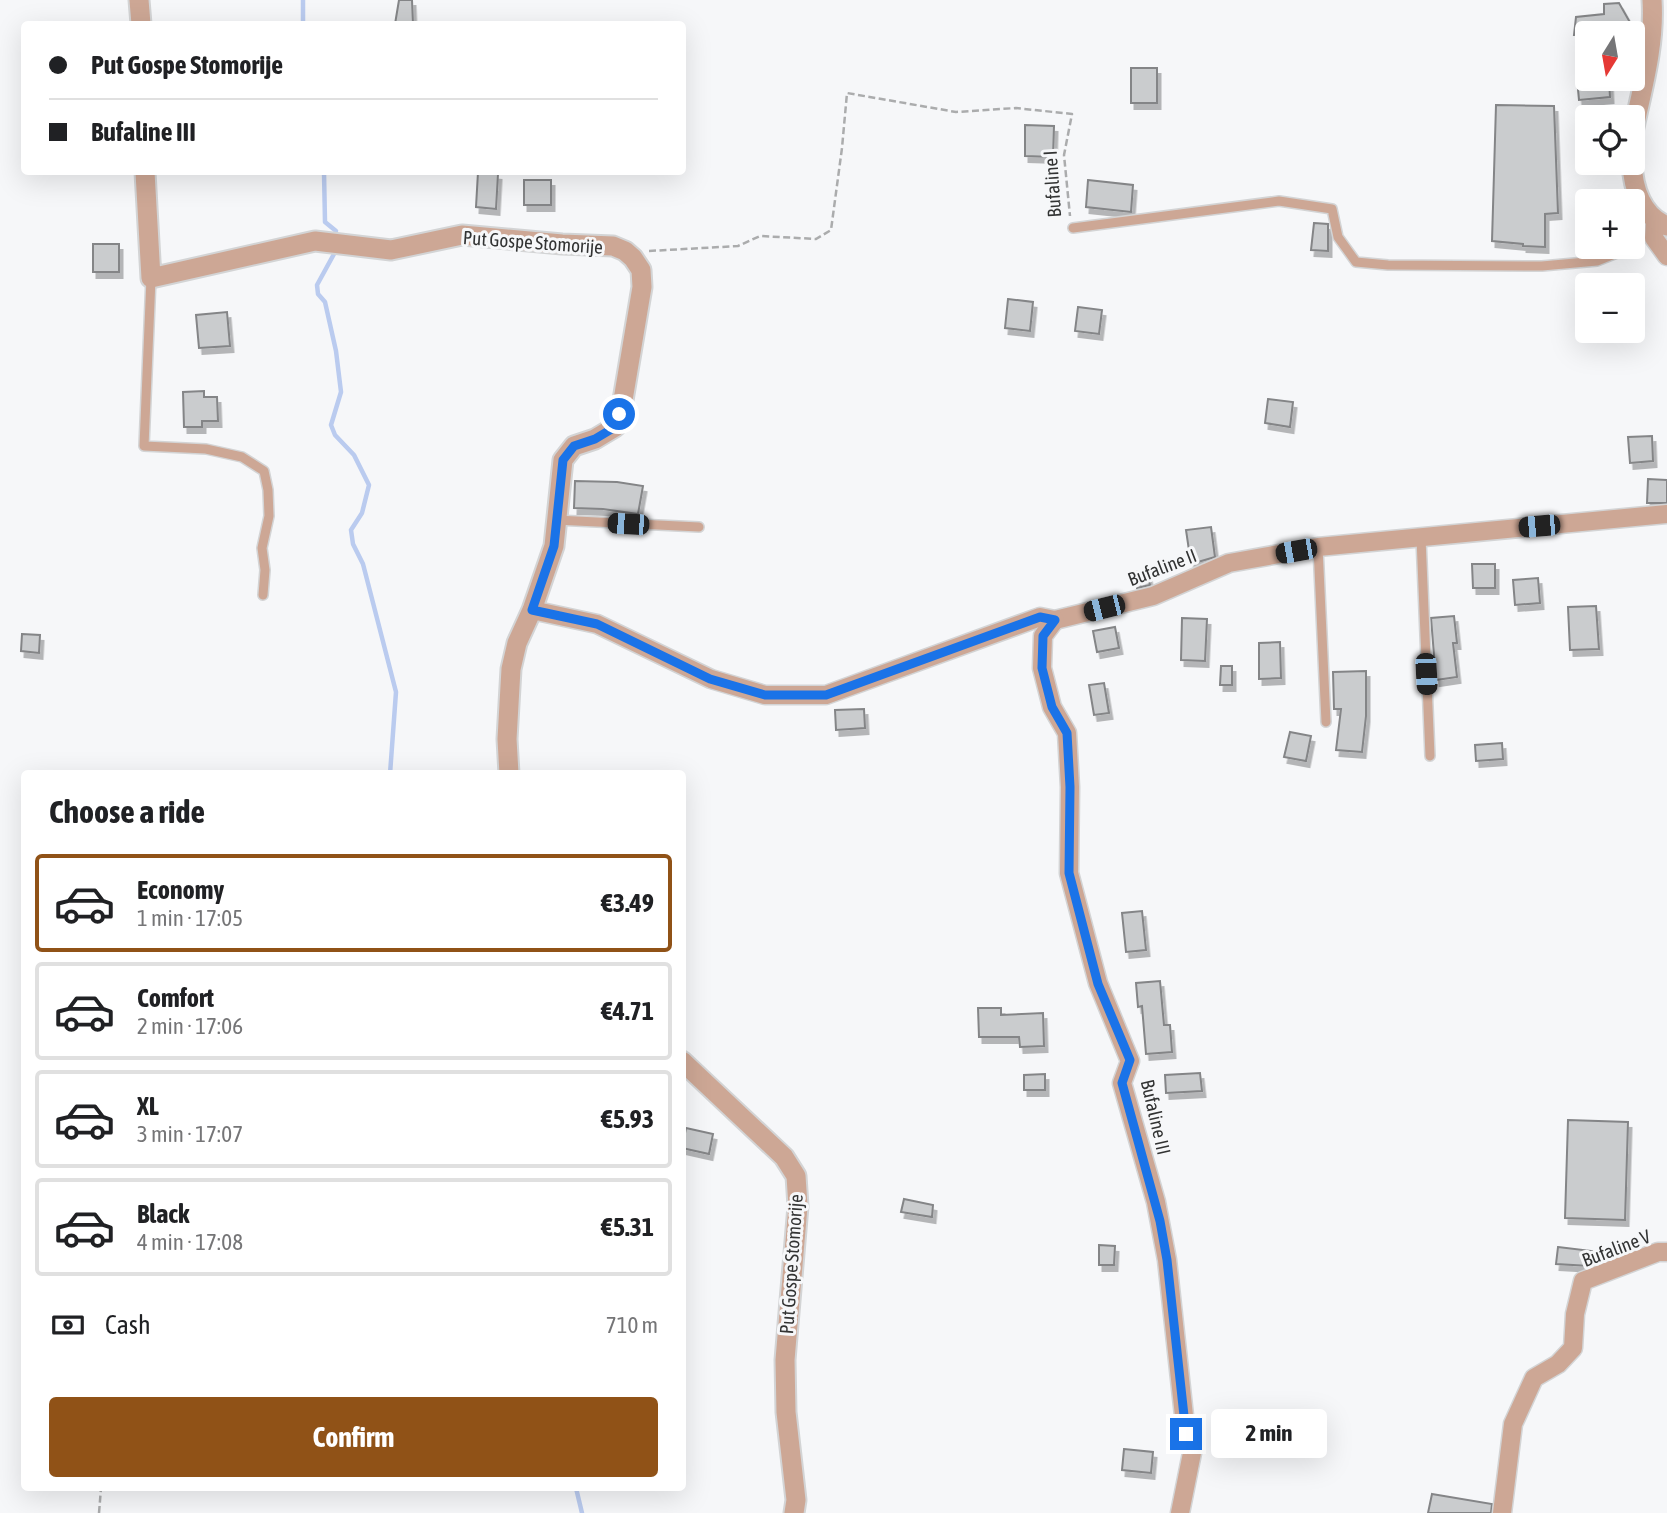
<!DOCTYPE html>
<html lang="en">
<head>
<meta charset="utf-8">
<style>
	:root { --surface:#fff; --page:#f2f2f2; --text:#202124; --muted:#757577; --line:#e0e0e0; --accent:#905217 }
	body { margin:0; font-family:"Asap Condensed",sans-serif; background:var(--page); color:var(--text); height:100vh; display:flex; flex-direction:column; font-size:26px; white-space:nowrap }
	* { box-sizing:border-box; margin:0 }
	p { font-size:23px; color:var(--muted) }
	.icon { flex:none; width:38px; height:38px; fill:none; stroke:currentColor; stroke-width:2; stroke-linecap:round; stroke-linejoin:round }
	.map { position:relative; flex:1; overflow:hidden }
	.drawer { position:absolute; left:21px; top:770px; width:665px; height:721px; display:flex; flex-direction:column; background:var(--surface); border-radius:7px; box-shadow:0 7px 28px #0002 }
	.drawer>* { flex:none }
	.top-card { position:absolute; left:21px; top:21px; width:665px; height:154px; border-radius:7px; box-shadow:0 7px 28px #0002; display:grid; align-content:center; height:154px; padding:0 28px; background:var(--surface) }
	.needle { width:46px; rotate:191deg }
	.buttons { position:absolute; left:1575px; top:21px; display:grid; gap:14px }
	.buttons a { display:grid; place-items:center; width:70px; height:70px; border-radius:7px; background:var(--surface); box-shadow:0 7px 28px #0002; font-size:35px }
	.end { position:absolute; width:32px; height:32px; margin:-16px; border:9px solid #1a73e8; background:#fff; box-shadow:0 0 0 4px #fff }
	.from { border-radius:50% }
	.bubble { position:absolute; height:49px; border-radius:7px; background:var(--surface); box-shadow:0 7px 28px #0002; font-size:23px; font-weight:700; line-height:49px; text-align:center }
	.car { position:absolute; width:21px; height:42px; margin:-21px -10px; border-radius:9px; box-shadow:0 0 5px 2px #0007; background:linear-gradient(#222 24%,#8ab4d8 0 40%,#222 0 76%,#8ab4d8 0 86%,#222 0) }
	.top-card b { display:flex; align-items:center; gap:24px; height:66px; font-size:26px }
	.top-card b+b { border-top:2px solid var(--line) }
	.top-card i { width:18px; height:18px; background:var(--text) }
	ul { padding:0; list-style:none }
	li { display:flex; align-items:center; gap:21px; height:98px; margin:0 14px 10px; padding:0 14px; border:4px solid var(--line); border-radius:7px }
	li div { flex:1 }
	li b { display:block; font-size:26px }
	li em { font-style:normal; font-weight:700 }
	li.selected { border-color:var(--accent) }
	li>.icon { width:63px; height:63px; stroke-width:1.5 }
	h2 { padding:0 28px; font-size:32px; line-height:84px }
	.pay { display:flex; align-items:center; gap:18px; height:77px; padding:0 28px; font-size:26px }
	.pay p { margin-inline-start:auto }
	.action { display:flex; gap:14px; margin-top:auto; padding:14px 28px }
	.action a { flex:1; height:80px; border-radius:7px; background:var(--accent); color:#fff; font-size:28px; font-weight:700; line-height:80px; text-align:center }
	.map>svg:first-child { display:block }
</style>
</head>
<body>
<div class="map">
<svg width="1667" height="1513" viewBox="0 0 1667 1513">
	<defs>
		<filter id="shadow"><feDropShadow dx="3.5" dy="6" stdDeviation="0" flood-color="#0004"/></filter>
	</defs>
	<rect width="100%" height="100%" fill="#f6f7f9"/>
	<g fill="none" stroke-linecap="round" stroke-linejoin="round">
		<g stroke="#bacbef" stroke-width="4.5">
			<path d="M303,0V24"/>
			<path d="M324,172L325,222L336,231"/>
			<path d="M334,254L317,285L318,294L325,302L336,351L341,392L331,425L335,435L354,455L369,485L362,513L351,530L353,544L363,564L396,692L390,774"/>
			<path d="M576,1488L582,1513"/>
		</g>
	</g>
	<g fill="#caccce" stroke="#848587" stroke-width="2" filter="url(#shadow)">
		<path d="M399,0H412L413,24H395Z"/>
		<path d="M1619,3L1636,33L1574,35L1576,17L1604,14V4Z"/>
		<rect x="1131" y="68" width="26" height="35"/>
		<path d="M1577,79H1609L1610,97L1579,100Z"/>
		<path d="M1496,105L1554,106L1558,213L1545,214V247L1523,246V244L1492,241Z"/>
		<path d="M1025,125L1054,126L1053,157L1025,156Z"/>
		<path d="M478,172L498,174L496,209L476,207Z"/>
		<rect x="524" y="180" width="27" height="25"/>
		<path d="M1088,180L1133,185L1131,212L1086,207Z"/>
		<path d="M1314,223L1328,224V251L1311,250Z"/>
		<rect x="93" y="244" width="26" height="28"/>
		<path d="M1008,299L1033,302L1030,331L1005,328Z"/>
		<path d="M1078,307L1102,310L1099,334L1075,331Z"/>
		<path d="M227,312L230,346L199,348L196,315Z"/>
		<path d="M204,391V397H217L218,421H202V427H184L183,392Z"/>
		<path d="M1268,399L1293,402L1290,427L1265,423Z"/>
		<path d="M1652,436L1653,461L1630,463L1628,437Z"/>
		<path d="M1648,479L1667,480V503H1647Z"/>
		<path d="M575,481L617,482L643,486L638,514L603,509L574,508Z"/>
		<path d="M1211,527L1215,557L1191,564L1186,530Z"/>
		<path d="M1472,564H1495V588H1473Z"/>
		<path d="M1147,570L1150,585L1137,588L1135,572Z"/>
		<path d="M1538,578L1540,603L1515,605L1513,580Z"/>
		<path d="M1596,606L1599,649L1570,650L1568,607Z"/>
		<path d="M1454,616L1457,643H1453L1457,677L1436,680L1431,618Z"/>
		<path d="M1182,618L1207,619L1205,661L1181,660Z"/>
		<path d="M1115,627L1119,648L1097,652L1093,631Z"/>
		<path d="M22,634L40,635L39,653L21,651Z"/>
		<path d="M1280,642L1281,678L1259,679V643Z"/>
		<path d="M1221,666H1232V685H1220Z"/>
		<path d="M1366,671V716L1362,752L1336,750L1341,709H1334L1333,672Z"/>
		<path d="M1104,683L1109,713L1094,715L1089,685Z"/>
		<path d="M864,709L865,728L836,730L835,710Z"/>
		<path d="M1290,732L1311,736L1306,761L1284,757Z"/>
		<path d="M1502,743L1503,759L1476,761L1475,745Z"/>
		<path d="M1142,911L1146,950L1126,952L1122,913Z"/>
		<path d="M1160,981L1164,1025H1170L1172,1052L1146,1054L1142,1006L1138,1007L1136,983Z"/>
		<path d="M978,1008H1001V1015L1043,1013L1044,1046L1020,1047L1019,1037H979Z"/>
		<path d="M1200,1073L1202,1091L1166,1093L1165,1075Z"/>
		<path d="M1045,1074V1090H1024V1075Z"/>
		<path d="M1568,1120L1628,1122L1625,1220L1565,1218Z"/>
		<path d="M686,1128L713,1134L709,1154L682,1148Z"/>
		<path d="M904,1199L933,1205L932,1217L901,1212Z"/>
		<path d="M1099,1245L1115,1246L1114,1265H1099Z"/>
		<path d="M1558,1247L1592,1251L1590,1266L1556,1264Z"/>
		<path d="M1124,1449L1153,1452L1151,1473L1122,1470Z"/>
		<path d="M1432,1494L1492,1504L1491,1513H1428Z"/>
	</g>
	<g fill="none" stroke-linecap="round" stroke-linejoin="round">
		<g stroke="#d3d4d5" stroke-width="12">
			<g id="service">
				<path d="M1073,228L1279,201L1332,209L1338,237L1356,262L1388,265L1542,266L1597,261L1632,247"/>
				<path d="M151,278L144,446L206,449L242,457L264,471L268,490L269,516L262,548L265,570L263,595"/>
				<path d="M556,520L699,527"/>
				<path d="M1421,538L1430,756"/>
				<path d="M1318,547L1326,722"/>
			</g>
		</g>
		<g stroke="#d3d4d5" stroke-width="21">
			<g id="minor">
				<path d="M1655,221L1654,238L1667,256"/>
				<path d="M532,610L597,624L711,679L765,695H826L1040,617L1055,620L1153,596L1229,563L1318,547L1667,514"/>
				<path d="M1055,620L1043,636L1042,668L1052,707L1067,733L1070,787L1069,873L1098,983L1130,1061L1122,1083L1156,1202L1167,1260L1186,1434L1192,1453L1180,1513"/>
				<path d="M1502,1513L1513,1424L1534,1378L1558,1364L1573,1348L1575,1314L1583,1281L1658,1252H1667"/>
			</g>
		</g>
		<g stroke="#d3d4d5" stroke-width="23">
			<g id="tertiary">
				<path d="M139,0L141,24"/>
				<path d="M1633,132C1642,89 1655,45 1652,0"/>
				<path d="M1632,163C1633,189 1642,216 1667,226"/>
				<path d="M145,172L151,278L315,241L391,250L462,235L562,244L613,246L625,251L633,258L641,270L642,287L623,400L615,427L595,439L574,446L563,460L554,546L532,610L517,643L511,669L507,739L509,774"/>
				<path d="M682,1061L784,1157L796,1176L798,1206L785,1360L786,1412L796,1500L794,1513"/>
			</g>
		</g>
		<g stroke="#abacad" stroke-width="2.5" stroke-dasharray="7 3.5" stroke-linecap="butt">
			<path d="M649,251L738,246L760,236L816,239L831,230L842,148L847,93L956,112L1016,108L1072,114L1064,155L1070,216"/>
			<path d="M99,1513L101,1488"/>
		</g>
		<use href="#service" stroke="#cda795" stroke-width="9"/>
		<use href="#minor" stroke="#cda795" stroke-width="18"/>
		<use href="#tertiary" stroke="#cda795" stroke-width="19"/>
	</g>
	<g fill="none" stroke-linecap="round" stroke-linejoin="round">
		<path stroke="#1a73e8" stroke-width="9" d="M619,414L615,427L595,439L574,446L563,460L554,546L532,610L597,624L710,679L765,695H826L1040,617L1055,620L1043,636L1042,668L1052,707L1067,733L1070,787L1069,873L1098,984L1130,1060L1122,1083L1160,1221L1167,1260L1186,1434"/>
	</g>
	<g text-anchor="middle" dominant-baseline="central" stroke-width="6" stroke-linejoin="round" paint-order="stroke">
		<g font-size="19" fill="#323333" stroke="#f6f7f9">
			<text transform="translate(1052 184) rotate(-94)">Bufaline I</text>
			<text transform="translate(533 242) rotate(4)">Put Gospe Stomorije</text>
			<text transform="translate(1162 567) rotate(-21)">Bufaline II</text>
			<text transform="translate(1156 1117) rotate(77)">Bufaline III</text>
			<text transform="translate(1616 1248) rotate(-21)">Bufaline V</text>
			<text transform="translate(791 1264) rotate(-86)">Put Gospe Stomorije</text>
		</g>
	</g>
</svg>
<div class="buttons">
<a><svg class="needle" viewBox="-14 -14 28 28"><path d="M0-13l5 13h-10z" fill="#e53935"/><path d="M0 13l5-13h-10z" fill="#757577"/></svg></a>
<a><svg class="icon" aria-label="locate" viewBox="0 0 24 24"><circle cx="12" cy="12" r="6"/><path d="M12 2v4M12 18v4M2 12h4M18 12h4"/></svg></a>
<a>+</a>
<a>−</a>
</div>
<i class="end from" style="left:619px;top:414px"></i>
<i class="end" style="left:1186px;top:1434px"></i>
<div class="bubble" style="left:1211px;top:1409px;width:116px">2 min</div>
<i class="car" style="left:628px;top:524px;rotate:273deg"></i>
<i class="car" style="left:1539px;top:526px;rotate:265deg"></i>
<i class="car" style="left:1296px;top:551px;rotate:260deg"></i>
<i class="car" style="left:1104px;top:608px;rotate:256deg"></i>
<i class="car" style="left:1426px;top:674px;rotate:177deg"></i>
<div class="top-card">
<b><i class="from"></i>Put Gospe Stomorije</b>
<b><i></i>Bufaline III</b>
</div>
<section class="drawer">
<h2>Choose a ride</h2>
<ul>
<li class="selected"><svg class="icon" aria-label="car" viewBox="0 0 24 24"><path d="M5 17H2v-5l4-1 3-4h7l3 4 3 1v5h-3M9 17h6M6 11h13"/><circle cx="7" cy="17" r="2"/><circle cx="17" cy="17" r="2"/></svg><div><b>Economy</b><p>1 min · 17:05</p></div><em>€3.49</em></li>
<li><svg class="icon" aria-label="car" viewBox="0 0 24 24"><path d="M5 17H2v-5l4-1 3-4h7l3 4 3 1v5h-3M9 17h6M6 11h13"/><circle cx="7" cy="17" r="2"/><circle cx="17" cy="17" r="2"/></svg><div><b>Comfort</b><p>2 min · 17:06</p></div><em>€4.71</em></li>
<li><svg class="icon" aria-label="car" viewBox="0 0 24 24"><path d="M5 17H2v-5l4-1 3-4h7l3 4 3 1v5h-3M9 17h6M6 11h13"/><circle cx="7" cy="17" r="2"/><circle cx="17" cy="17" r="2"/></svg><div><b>XL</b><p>3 min · 17:07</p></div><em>€5.93</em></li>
<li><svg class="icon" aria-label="car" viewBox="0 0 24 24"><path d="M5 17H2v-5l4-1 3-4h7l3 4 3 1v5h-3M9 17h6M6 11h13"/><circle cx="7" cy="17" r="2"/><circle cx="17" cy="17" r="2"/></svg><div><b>Black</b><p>4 min · 17:08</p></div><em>€5.31</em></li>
</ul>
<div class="pay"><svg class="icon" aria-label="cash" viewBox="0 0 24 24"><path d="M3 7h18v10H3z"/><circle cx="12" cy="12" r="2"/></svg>Cash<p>710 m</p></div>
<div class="action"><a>Confirm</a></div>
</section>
</div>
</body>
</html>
